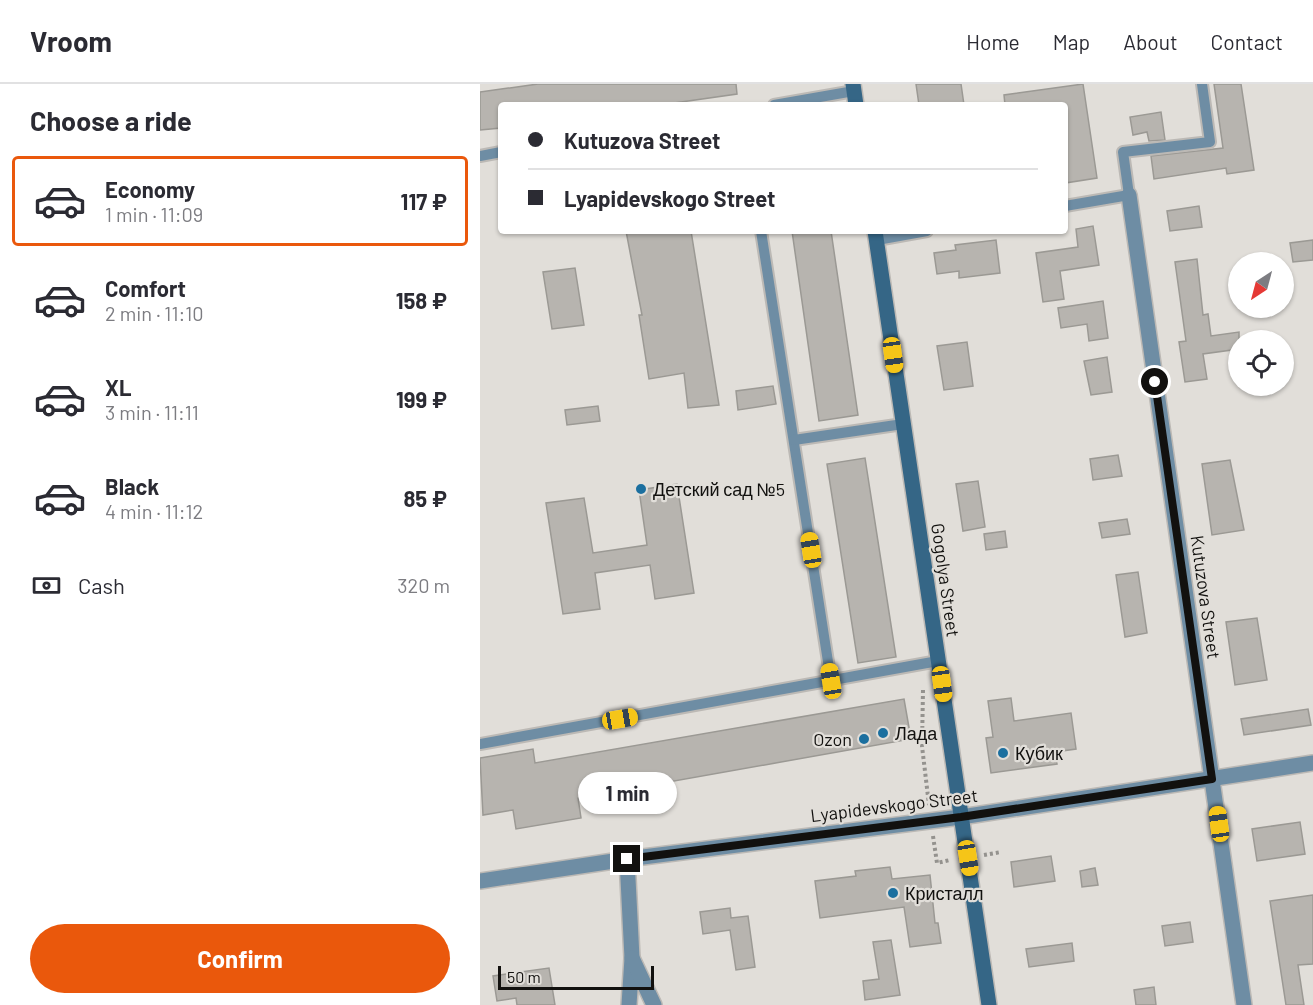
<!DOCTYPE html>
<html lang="en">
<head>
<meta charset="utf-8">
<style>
	:root { --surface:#fff; --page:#f7f7f7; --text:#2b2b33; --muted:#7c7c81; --line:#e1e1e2; --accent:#ea580c }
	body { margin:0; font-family:Barlow,sans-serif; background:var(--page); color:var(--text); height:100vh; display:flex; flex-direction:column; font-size:22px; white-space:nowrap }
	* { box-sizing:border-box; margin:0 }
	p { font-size:20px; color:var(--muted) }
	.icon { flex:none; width:33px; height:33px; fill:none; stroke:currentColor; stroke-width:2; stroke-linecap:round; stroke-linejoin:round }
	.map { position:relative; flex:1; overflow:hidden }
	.drawer { display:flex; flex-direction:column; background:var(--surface); width:480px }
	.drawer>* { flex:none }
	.banner { position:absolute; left:18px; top:18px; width:570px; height:132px; border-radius:6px; box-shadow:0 2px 4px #0004; display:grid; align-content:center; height:132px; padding:0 30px; background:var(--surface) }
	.needle { width:39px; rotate:216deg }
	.controls { position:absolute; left:748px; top:168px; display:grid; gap:12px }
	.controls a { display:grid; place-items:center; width:66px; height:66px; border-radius:50%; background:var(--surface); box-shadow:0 2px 4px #0004; font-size:30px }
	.scale { position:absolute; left:18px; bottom:15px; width:156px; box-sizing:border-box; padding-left:6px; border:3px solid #12110f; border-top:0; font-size:16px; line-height:21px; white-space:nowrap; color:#12110f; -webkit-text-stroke:4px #e1ded9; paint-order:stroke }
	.end { position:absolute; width:27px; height:27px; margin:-14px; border:8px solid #12110f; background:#fff; box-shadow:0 0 0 3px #fff }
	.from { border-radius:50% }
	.bubble { position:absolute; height:42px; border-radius:21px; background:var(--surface); box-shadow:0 2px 4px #0004; font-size:20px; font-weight:700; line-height:42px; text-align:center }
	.car { position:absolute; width:18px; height:36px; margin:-18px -9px; border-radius:8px; box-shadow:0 0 4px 2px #0007; background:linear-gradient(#f5c518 24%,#345 0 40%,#f5c518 0 76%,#345 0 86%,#f5c518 0) }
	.banner b { display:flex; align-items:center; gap:21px; height:57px; font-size:22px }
	.banner b+b { border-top:2px solid var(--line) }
	.banner i { width:15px; height:15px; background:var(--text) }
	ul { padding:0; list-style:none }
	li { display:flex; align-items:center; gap:18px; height:90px; margin:0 12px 9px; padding:0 18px; border:3px solid transparent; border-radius:6px }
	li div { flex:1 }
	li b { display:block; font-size:22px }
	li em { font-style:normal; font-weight:700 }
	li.active { border-color:var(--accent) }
	li>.icon { width:54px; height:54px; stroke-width:1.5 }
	h2 { padding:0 30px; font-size:27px; line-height:72px }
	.pay { display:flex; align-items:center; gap:15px; height:66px; padding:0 30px; font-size:22px }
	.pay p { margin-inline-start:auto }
	.action { display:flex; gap:12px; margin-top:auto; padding:12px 30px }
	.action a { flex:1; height:69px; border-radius:36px; background:var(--accent); color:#fff; font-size:24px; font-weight:700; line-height:69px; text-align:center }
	header { display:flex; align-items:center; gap:36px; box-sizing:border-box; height:84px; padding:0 30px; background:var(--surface); border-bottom:2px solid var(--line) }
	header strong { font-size:28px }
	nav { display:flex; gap:33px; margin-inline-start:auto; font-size:21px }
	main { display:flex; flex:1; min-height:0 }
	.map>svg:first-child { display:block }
</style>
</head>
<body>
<header>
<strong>Vroom</strong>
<nav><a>Home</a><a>Map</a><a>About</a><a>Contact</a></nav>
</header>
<main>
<section class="drawer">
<h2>Choose a ride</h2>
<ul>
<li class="active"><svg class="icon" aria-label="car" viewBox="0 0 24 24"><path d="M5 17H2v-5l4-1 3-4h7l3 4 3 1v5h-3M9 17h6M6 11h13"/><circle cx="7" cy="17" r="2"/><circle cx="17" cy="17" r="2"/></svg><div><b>Economy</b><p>1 min · 11:09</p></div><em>117 ₽</em></li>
<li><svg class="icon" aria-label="car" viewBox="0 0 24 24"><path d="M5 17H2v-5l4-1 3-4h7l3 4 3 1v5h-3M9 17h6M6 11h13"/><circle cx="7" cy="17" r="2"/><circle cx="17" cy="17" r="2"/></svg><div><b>Comfort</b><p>2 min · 11:10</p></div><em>158 ₽</em></li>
<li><svg class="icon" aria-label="car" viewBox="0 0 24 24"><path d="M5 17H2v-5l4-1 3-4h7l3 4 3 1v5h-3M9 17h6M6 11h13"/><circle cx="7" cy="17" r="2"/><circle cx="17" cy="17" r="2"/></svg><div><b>XL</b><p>3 min · 11:11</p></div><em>199 ₽</em></li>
<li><svg class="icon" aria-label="car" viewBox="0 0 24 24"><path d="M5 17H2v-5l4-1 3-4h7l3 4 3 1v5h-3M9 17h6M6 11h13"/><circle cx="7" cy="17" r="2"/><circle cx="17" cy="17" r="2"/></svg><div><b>Black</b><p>4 min · 11:12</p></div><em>85 ₽</em></li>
</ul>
<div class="pay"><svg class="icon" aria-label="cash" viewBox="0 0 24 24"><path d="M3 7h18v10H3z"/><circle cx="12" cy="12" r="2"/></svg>Cash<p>320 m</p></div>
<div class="action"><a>Confirm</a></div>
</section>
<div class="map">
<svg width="833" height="921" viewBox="0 0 833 921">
	<rect width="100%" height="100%" fill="#e1ded9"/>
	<g fill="#b7b4af" stroke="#9b9994" stroke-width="1.5">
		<path d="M58,0H256L257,10L180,21H21V44L0,46V8Z"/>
		<path d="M436,0H481L484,21H439Z"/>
		<path d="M603,0L617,94L585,99V21H525L524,11Z"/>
		<path d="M734,0H761L774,86L747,90L746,84L674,95L671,72L743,64Z"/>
		<path d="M681,28L685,56L669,57L667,48L653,51L650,33Z"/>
		<path d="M719,122L722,143L690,147L687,127Z"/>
		<path d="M613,142L619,181L580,187L584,215L563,218L556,169L598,163L596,145Z"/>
		<path d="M146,147H211L239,321L208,324L204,289L169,295L159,231H162Z"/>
		<path d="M312,147H351L378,331L339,337Z"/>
		<path d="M516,156L520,189L479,194V187L457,190L454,169L476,166L475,161Z"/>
		<path d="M833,156V176L813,178L810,159Z"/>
		<path d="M717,175L723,231L728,230L731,252L759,248V265L723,270L727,295L705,298L699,258L706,257L695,178Z"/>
		<path d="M95,184L104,241L72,245L63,188Z"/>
		<path d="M623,217L628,254L609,257L607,240L581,244L578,224Z"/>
		<path d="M487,258L493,302L464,306L457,262Z"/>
		<path d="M627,273L632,308L611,311L604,277Z"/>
		<path d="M293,302L296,320L258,326L256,307Z"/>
		<path d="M118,322L120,337L87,341L85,326Z"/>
		<path d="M638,371L642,392L613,396L610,375Z"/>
		<path d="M385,374L416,573L378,579L347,380Z"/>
		<path d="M750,376L764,446L732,451L722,380Z"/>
		<path d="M498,397L505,443L483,447L476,400Z"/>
		<path d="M197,400L214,509L175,515L170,481L115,489L120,525L83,530L66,419L104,414L113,469L167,461L159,406Z"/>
		<path d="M647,435L650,450L622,454L619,439Z"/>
		<path d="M525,447L527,463L506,466L504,450Z"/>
		<path d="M658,488L667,549L645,553L636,491Z"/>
		<path d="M777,534L787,596L755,601L746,538Z"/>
		<path d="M531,614L534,637L591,629L596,665L575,668L577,680L511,689L506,654L513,653L508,617Z"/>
		<path d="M424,615L431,655L98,714L101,734L36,745L33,726L3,731L0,674L53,665L55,679Z"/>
		<path d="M828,625L831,641L764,651L761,635Z"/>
		<path d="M820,738L825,770L777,777L772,745Z"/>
		<path d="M571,772L575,797L534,803L531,778Z"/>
		<path d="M410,783L412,795L450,791L455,839H458L461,859L430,863L424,823L340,834L335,797L376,792L375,787Z"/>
		<path d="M615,784L618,801L602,803L600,787Z"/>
		<path d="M833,811V880L818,881L824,921H806L790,817Z"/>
		<path d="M250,824L251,834L268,832L275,883L256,886L250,846L223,850L220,828Z"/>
		<path d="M710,838L713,858L685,862L682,842Z"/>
		<path d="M411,856L420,911L385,916L383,897L399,895L393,858Z"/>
		<path d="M592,859L594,877L549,883L546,865Z"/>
		<path d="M69,884L75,921H37L36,914L17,917L13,892Z"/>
		<path d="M674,903L676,921H656L654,906Z"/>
	</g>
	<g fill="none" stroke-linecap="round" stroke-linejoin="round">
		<g stroke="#bcb9b5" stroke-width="14">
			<g id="service">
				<path d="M294,21L374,7"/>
				<path d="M0,72L21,68"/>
				<path d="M585,122L649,111L643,68L730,58L722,0"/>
				<path d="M281,147L351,597"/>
				<path d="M397,156L447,147"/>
				<path d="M314,356L423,340"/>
				<path d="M0,660L458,577"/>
			</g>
		</g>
		<g stroke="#bcb9b5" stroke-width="18">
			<g id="minor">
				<path d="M649,111L764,921"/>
				<path d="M147,775L152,874L149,921"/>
				<path d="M0,797L147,775L481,733L833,679"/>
				<path d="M152,874L174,921"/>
			</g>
		</g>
		<g stroke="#bcb9b5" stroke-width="18">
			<g id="secondary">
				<path d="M373,0L376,21"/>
				<path d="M395,147L509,921"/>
			</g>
		</g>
		<g stroke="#94928e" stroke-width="4" stroke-dasharray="3 3" stroke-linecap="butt">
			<path d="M443,606L442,662L449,721"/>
			<path d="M453,752L457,779L470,776"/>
			<path d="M504,771L521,768"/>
		</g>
		<use href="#service" stroke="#6e8da4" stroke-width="10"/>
		<use href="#minor" stroke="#6e8da4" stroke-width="15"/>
		<use href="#secondary" stroke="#356686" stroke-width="15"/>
	</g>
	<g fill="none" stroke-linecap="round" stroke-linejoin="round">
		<path stroke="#12110f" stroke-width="8" d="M147,775L481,733L732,695L675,298"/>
	</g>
	<g fill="#1b6f9f" stroke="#e1ded9" stroke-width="2">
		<circle cx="161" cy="405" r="6"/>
		<circle cx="403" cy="649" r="6"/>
		<circle cx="384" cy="655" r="6"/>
		<circle cx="523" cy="669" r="6"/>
		<circle cx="413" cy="809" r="6"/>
	</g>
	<g text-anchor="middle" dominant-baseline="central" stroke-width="4.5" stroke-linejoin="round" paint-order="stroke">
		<g font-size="18" fill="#12110f" stroke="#e1ded9" text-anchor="start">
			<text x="173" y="405">Детский сад №5</text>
			<text x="415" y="649">Лада</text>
			<text x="372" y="655" text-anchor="end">Ozon</text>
			<text x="535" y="669">Кубик</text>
			<text x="425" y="809">Кристалл</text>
		</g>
		<g font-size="18" fill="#12110f" stroke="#e1ded9">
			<text transform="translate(466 496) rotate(82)">Gogolya Street</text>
			<text transform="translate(726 513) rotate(82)">Kutuzova Street</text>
			<text transform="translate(414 721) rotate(-7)">Lyapidevskogo Street</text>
		</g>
	</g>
</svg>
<div class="controls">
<a><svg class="needle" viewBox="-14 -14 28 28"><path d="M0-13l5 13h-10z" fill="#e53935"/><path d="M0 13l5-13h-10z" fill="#7c7c81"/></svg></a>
<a><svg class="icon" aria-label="locate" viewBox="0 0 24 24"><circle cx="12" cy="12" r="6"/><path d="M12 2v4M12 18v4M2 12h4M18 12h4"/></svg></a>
</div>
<div class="scale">50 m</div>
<i class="end from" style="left:675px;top:298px"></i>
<i class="end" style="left:147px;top:775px"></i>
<div class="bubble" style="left:98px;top:688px;width:99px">1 min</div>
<i class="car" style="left:413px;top:271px;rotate:172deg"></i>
<i class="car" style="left:331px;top:466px;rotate:351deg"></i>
<i class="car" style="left:351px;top:597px;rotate:351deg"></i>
<i class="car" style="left:462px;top:600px;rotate:172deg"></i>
<i class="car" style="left:140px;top:635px;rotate:80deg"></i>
<i class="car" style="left:739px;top:740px;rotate:352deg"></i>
<i class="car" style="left:488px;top:774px;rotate:171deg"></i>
<div class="banner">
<b><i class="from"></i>Kutuzova Street</b>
<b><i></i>Lyapidevskogo Street</b>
</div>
</div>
</main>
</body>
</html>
